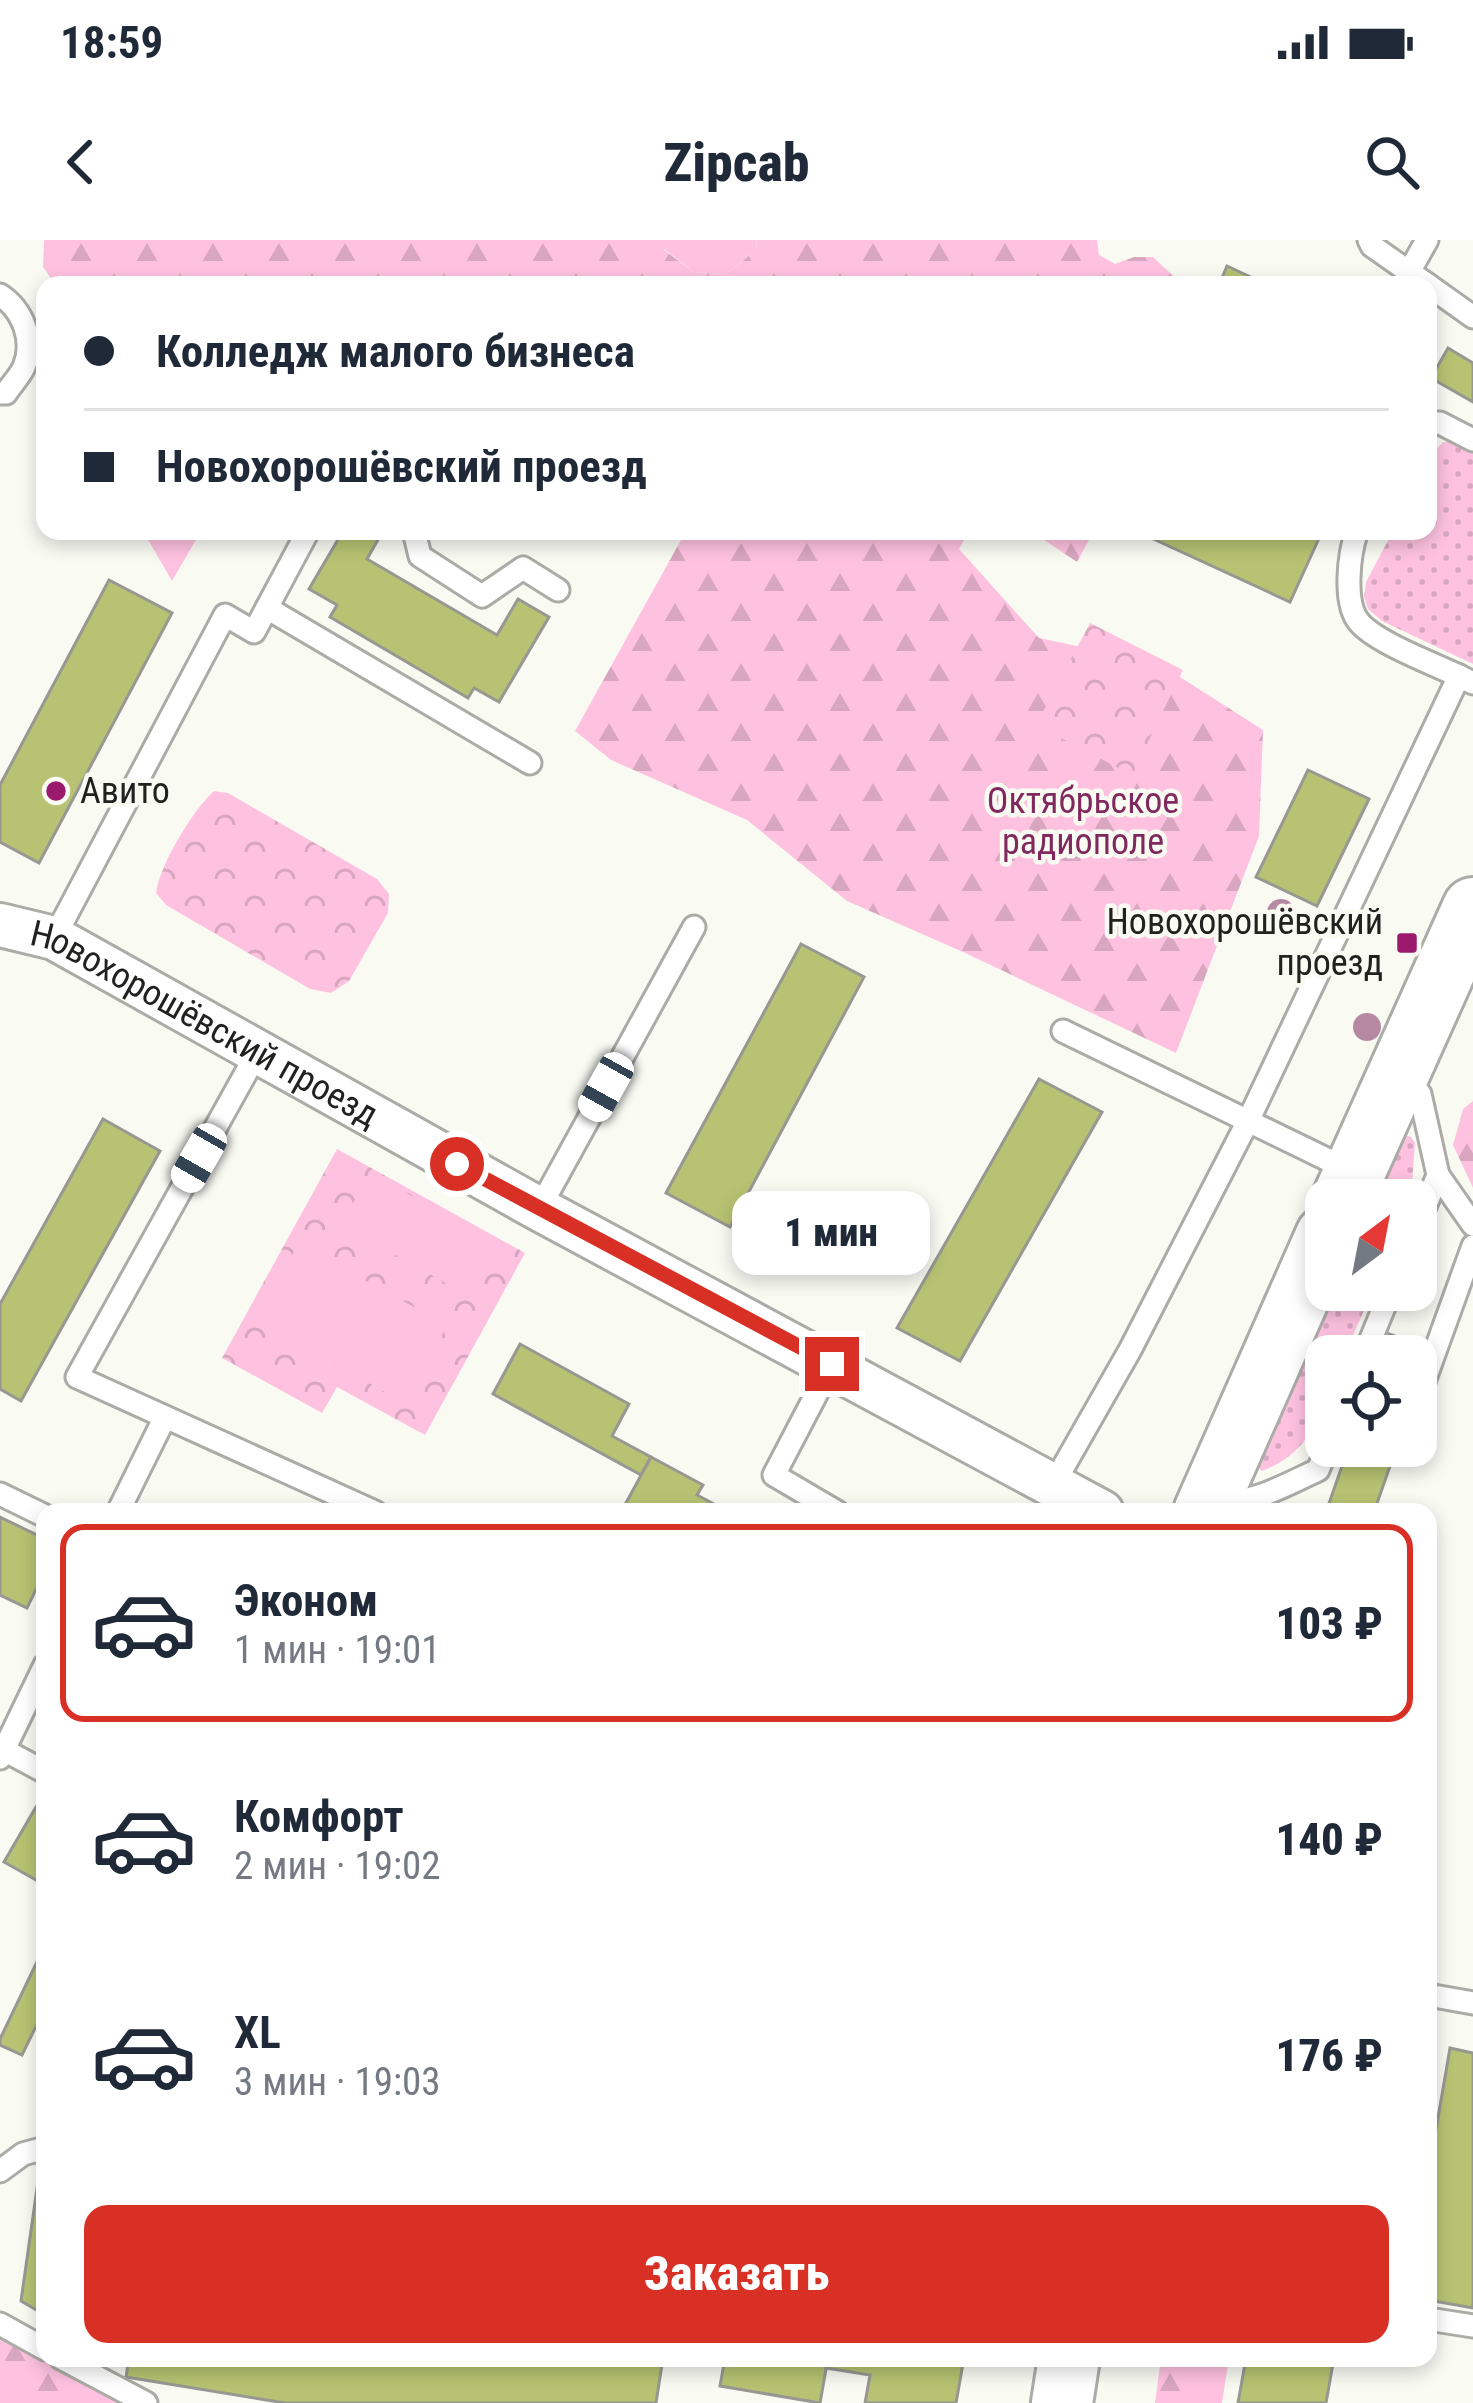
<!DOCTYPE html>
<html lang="ru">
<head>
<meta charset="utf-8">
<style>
	:root { --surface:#fff; --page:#f6f6f7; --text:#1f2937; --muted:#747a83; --line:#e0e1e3; --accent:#d93025 }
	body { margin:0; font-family:"Roboto Condensed",sans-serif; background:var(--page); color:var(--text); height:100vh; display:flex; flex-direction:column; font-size:45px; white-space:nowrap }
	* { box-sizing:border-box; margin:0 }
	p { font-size:39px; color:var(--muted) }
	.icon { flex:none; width:66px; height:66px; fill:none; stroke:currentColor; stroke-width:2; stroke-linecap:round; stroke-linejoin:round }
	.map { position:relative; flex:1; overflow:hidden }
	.side { position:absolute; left:36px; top:1263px; width:1401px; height:864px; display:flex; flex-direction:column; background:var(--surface); border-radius:24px; box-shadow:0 6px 18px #0003 }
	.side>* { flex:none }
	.guide { position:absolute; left:36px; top:36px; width:1401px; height:264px; border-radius:24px; box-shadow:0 6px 18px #0003; display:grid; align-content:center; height:264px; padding:0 48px; background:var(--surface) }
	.needle { width:78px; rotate:32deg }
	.controls { position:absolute; left:1305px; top:939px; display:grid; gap:24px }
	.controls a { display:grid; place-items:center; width:132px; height:132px; border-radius:24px; background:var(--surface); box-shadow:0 6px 18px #0003; font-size:60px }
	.end { position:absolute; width:54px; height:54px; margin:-27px; border:15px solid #d93025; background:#fff; box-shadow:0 0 0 6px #fff }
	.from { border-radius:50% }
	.bubble { position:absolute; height:84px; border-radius:24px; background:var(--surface); box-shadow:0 6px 18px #0003; font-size:39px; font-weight:800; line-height:84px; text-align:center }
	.car { position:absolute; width:36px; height:72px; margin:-36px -18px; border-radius:15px; box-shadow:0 0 9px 3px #0007; background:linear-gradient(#fff 24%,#345 0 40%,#fff 0 76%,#345 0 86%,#fff 0) }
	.guide b { display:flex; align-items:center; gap:42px; height:114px; font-size:45px }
	.guide b+b { border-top:3px solid var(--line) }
	.guide i { width:30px; height:30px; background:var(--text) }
	ul { padding:21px 0 0; list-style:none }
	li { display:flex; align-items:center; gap:36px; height:198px; margin:0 24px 18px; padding:0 24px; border:6px solid transparent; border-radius:24px }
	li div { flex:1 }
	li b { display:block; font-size:45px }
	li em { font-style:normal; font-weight:800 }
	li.current { border-color:var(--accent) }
	li>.icon { width:108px; height:108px; stroke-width:1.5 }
	.primary-button { display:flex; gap:24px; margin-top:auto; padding:24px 48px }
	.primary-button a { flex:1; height:138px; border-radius:24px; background:var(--accent); color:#fff; font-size:48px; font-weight:800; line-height:138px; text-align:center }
	.status { display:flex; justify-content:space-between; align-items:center; height:84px; padding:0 60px; background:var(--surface); direction:ltr }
	.status svg { height:33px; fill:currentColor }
	header { display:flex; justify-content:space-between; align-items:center; height:156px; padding:0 48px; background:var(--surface); font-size:54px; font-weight:800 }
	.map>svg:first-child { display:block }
</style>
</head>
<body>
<div class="status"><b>18:59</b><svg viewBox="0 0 49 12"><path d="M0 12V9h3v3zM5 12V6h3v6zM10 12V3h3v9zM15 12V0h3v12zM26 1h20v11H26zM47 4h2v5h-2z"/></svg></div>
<header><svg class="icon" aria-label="back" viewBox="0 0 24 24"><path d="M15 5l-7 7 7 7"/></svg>Zipcab<svg class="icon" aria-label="search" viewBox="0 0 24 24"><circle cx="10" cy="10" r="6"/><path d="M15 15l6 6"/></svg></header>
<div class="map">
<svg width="1473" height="2163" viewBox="0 0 1473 2163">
	<defs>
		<pattern id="grass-dots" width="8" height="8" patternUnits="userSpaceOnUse" patternTransform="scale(3)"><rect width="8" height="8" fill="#fec2e0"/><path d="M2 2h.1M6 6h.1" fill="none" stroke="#d9a6c0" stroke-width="1.8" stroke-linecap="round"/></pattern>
		<pattern id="forest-firs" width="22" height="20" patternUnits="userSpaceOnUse" patternTransform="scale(3)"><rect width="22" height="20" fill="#fec2e0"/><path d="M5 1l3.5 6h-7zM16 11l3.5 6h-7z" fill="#d9a6c0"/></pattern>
		<pattern id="park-crowns" width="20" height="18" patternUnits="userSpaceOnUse" patternTransform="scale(3)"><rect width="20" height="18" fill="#fec2e0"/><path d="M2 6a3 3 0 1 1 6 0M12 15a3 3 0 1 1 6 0" fill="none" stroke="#d9a6c0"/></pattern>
	</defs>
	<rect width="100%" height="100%" fill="#f9fbf3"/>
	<g fill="url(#grass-dots)">
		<path d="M1443,202H1455L1473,211V424L1382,381L1368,369L1364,357L1366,342L1393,291H1428C1428,262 1420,223 1443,202Z"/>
		<path d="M1405,895L1411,897L1415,903L1411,960H1373L1400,900Z"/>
		<path d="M1333,1050H1373L1344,1116H1326C1326,1128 1328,1143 1326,1154C1320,1189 1294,1221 1261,1231L1257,1224Z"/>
	</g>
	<g fill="url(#forest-firs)">
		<path d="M44,0H664V10L694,32L726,34L756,10L757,0H1097L1099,15L1115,24L1134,17H1153L1183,45H56L43,27Z"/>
		<path d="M143,291H201L172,341Z"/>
		<path d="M686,291H969L959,309L1039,398L1115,414L1180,437L1263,490L1259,596L1176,813L963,712L847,661L747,580L611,520L575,491Z"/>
		<path d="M1031,291H1094L1077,322Z"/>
		<path d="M1473,861V948L1453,905L1463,869Z"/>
		<path d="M0,2092L121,2163H0Z"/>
		<path d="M1161,2118H1229L1222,2163H1155Z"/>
	</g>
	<g fill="url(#park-crowns)">
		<path d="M1090,383L1183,430L1132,535L1036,485Z"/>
		<path d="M214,551L228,553L377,639L389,654L388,673L349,741L331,753L310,749L166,665L156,653C160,624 192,571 214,551Z"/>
		<path d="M337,909L525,1013L425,1195L337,1147L322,1173L222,1118Z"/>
	</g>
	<g fill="#fec2e0">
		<path d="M664,0H757L756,10L726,34L694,32L664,9Z"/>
		<path d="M370,933L493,1000L464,1053L341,985Z"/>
		<path d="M298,1004L447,1085L405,1163L256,1081Z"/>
	</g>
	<g fill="#b7c372" stroke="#979892" stroke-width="3">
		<path d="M1227,26L1268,45H1219Z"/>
		<path d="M1448,108L1473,123V162L1431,138Z"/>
		<path d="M343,291H383L367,319L497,395L518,359L549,377L499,462L474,448L468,458L330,377L337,365L309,349Z"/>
		<path d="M1136,291H1333L1330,297L1321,294L1290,362Z"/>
		<path d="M109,340L172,373L39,623L0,602V545Z"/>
		<path d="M1308,530L1369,559L1317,666L1256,637Z"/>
		<path d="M801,704L864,737L730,987L666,953Z"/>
		<path d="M1039,839L1102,872L960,1121L897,1088Z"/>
		<path d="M103,879L160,911L21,1161L0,1149V1064Z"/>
		<path d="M1389,1094L1431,1109L1416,1153V1116H1381Z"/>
		<path d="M520,1104L629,1164L612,1196L651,1217L641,1235L493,1154Z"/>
		<path d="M1349,1206H1397L1374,1272H1326Z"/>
		<path d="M651,1217L703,1245L697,1255L729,1272H621Z"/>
		<path d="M0,1277L45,1299V1331L27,1368L0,1355Z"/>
		<path d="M36,1567L45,1573V1640L43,1644L4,1622Z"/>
		<path d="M45,1705V1776L42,1774L22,1815L0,1805V1799Z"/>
		<path d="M1450,1808L1473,1813V2068L1428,2060V1936Z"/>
		<path d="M40,1927L45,1928V2075L21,2061Z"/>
		<path d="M129,2118H663L656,2163H285L126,2137Z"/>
		<path d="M725,2118H828L820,2163L720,2146Z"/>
		<path d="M828,2118H964L956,2163H865L870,2135L826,2128Z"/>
		<path d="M1246,2118H1334L1326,2163H1238Z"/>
	</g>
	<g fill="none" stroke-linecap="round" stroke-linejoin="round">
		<g stroke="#abaca5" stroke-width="27">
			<g id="lane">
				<path d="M1369,0L1372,6L1409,32"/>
				<path d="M1427,0L1409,32L1428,45"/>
				<path d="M1428,45L1473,77"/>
				<path d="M0,55C23,70 35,101 24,127C20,136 11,145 6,153H0"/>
				<path d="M1428,183H1440L1473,200"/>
				<path d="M414,291L420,316L482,356L523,328L558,350"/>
				<path d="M1357,291C1349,313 1343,363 1359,382C1375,402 1434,424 1459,436"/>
				<path d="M267,368L530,523"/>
				<path d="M54,698L225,375L254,392L308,291"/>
				<path d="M1063,791L1349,930"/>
				<path d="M257,813L77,1137L375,1272"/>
				<path d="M1405,838L1420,854L1438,935L1416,989"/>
				<path d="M1438,935L1473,985"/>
				<path d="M539,969L694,687"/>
				<path d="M1364,1116L1391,1050"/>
				<path d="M832,1124L774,1235L837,1272"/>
				<path d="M1416,1164L1473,1006"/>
				<path d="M1053,1245L1130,1110L1248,881L1459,436L1473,443"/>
				<path d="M0,1254L45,1276"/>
				<path d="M1213,1262C1252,1265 1283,1246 1318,1230L1328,1206"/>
				<path d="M118,1272L165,1177"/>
				<path d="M4,1510L45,1532"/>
				<path d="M0,1518L45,1425"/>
				<path d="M1428,1755L1473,1763"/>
				<path d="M0,1931L23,1914L45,1908"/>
				<path d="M1428,2079L1473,2086"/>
				<path d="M0,2084L45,2109"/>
				<path d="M61,2118L146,2163"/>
			</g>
		</g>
		<g stroke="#abaca5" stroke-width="48">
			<g id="street">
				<path id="s1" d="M0,685L54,698L539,969L1102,1272"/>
			</g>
		</g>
		<g stroke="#abaca5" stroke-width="66">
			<g id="secondary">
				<path d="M1342,960L1473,668"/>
				<path d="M1204,1272L1326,996"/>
				<path d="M1062,2163L1069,2118"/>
			</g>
		</g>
		<use href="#lane" stroke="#fff" stroke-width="21"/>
		<use href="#street" stroke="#fff" stroke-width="42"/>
		<use href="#secondary" stroke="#fff" stroke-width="60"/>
	</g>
	<g fill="#b788a1">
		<circle cx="1281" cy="673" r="14"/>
		<circle cx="1367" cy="787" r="14"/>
	</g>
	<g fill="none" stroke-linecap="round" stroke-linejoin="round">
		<path stroke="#d93025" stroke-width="15" d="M457,924L832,1124"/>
	</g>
	<g fill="#9c1a6e" stroke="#f9fbf3" stroke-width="4.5">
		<circle cx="56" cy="551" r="12"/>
		<rect x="1395" y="691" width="24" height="24" rx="6"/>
	</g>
	<g text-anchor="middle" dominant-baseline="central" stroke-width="9" stroke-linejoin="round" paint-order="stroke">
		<g font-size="36" fill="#21221f" stroke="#f9fbf3" text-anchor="start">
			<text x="80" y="551">Авито</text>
			<text x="1383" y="682" text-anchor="end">Новохорошёвский<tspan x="1383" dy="41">проезд</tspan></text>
		</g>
		<g font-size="36" fill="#81295e" stroke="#f9fbf3">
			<text x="1083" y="561">Октябрьское<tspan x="1083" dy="41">радиополе</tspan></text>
		</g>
		<g font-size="36" fill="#21221f" stroke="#f9fbf3">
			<text stroke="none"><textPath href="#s1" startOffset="228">Новохорошёвский проезд</textPath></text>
		</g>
	</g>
</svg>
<div class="controls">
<a><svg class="needle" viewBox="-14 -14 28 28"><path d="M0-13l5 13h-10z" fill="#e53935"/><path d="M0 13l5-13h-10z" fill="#747a83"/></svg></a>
<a><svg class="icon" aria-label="locate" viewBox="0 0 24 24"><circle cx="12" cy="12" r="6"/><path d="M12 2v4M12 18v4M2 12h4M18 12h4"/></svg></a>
</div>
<i class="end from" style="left:457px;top:924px"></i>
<i class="end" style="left:832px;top:1124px"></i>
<div class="bubble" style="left:732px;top:951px;width:198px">1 мин</div>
<i class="car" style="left:606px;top:847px;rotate:209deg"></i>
<i class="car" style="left:199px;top:918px;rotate:210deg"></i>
<div class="guide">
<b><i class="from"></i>Колледж малого бизнеса</b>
<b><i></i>Новохорошёвский проезд</b>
</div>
<section class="side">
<ul>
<li class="current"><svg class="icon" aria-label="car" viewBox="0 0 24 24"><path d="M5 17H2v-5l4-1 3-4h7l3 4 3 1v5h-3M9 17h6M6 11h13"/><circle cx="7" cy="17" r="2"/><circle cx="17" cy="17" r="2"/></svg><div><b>Эконом</b><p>1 мин · 19:01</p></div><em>103 ₽</em></li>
<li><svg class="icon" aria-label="car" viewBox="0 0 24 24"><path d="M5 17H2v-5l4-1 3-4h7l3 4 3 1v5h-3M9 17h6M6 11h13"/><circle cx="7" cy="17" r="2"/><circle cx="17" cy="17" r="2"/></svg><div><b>Комфорт</b><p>2 мин · 19:02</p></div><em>140 ₽</em></li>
<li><svg class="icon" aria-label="car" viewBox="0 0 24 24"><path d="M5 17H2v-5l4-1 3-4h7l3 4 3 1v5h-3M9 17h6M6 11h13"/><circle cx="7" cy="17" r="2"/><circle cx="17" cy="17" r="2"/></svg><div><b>XL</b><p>3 мин · 19:03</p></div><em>176 ₽</em></li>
</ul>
<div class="primary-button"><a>Заказать</a></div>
</section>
</div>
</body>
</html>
